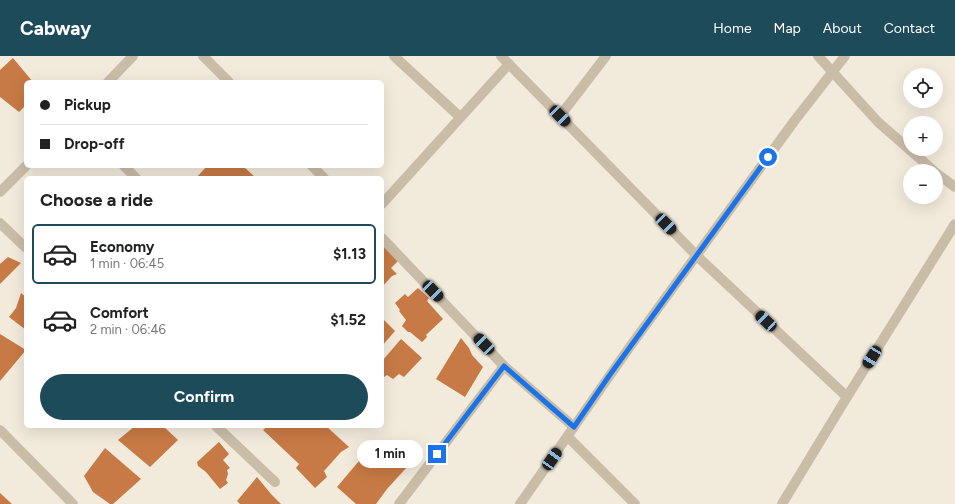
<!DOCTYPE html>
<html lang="en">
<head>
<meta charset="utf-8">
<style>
	:root { --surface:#fff; --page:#f6f6f6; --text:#222; --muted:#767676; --line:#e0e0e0; --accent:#1d4b59 }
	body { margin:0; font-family:Figtree,sans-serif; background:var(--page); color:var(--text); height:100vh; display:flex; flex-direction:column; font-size:15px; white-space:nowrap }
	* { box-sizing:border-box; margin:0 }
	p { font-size:13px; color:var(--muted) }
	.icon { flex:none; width:22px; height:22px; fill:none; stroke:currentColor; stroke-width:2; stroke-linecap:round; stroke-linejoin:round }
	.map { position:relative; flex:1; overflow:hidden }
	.sheet { position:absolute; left:24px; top:120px; width:360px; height:252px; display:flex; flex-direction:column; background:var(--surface); border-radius:6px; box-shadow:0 4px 16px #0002 }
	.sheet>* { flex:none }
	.hud { position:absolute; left:24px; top:24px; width:360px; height:88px; border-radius:6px; box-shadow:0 4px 16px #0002; display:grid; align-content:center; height:88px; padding:0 16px; background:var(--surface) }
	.tools { position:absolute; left:903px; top:12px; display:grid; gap:8px }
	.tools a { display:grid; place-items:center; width:40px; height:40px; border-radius:50%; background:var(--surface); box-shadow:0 4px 16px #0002; font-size:20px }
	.end { position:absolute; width:18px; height:18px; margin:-9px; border:5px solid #1a73e8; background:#fff; box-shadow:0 0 0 2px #fff }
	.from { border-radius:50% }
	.bubble { position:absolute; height:28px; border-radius:14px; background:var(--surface); box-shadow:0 4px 16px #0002; font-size:13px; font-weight:700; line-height:28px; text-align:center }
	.car { position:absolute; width:12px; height:24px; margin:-12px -6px; border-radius:5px; box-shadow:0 0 3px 1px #0007; background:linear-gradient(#222 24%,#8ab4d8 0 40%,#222 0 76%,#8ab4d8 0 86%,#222 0) }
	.hud b { display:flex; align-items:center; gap:14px; height:38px; font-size:15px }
	.hud b+b { border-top:1px solid var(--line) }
	.hud i { width:10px; height:10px; background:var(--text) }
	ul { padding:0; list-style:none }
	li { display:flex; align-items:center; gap:12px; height:60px; margin:0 8px 6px; padding:0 8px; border:2px solid transparent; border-radius:6px }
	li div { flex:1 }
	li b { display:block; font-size:15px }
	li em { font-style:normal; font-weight:700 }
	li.active { border-color:var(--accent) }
	li>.icon { width:36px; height:36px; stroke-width:1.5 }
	h2 { padding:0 16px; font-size:18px; line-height:48px }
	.primary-button { display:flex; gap:8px; margin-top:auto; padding:8px 16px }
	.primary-button a { flex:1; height:46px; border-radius:24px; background:var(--accent); color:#fff; font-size:16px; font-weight:700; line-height:46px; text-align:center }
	header { display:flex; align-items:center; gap:24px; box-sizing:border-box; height:56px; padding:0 20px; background:var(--accent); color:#fff }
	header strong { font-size:19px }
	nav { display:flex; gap:22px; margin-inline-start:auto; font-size:14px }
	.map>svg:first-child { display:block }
</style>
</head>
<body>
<header>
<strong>Cabway</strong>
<nav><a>Home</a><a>Map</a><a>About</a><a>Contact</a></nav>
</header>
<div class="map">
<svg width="955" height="448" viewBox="0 0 955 448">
	<rect width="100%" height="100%" fill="#f2ebdc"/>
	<g fill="#c77a45">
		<path d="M13,2L33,26H26V49L19,56L0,41V14Z"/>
		<path d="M207,110H243L256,122H196Z"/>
		<path d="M382,188L398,205L391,212L397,218L392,220L382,231Z"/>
		<path d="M8,201L21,207L0,228V208Z"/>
		<path d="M418,232L429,242L427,245L443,263L426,279L427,281L422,286L410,276H408L402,270L406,264L399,255L400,254L395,247L405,238L408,241Z"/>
		<path d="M21,237L26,241V274L9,261L16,252Z"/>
		<path d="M382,262L395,275L382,290Z"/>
		<path d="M0,278L26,294L0,325Z"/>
		<path d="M461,282L469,292L472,299L483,311L465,341L436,323Z"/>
		<path d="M401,283L422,302L404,321L399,318L393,323L387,319L384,321L382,320V305Z"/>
		<path d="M135,370H163L178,384L150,411L118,384Z"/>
		<path d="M268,370H326L349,391L341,396L324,415L327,421L315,432L296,412L299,408L263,374Z"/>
		<path d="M219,386L229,398L223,404L230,412L227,414L228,418L226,424L228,427L220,433L206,416L198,410L197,406Z"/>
		<path d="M375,386L408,410L387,433L376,448H356L337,431Z"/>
		<path d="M105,392L141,423L113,448H110L93,436L84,420Z"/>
		<path d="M257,421L271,438L281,448H240L237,445Z"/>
		<path d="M0,437L12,448H0Z"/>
	</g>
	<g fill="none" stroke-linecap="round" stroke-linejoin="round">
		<g stroke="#cabda8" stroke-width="10">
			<path d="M203,0L229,26"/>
			<path d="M394,0L460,61"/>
			<path d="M501,0L697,200L847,341"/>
			<path d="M818,0L878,66L934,115"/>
			<path d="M108,26L133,0"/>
			<path d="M560,60L606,0"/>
			<path d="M124,110L136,122"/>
			<path d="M312,110L324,122"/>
			<path d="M936,117L955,131"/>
			<path d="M0,136L26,110"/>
			<path d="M382,148L509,8"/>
			<path d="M0,167L26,192"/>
			<path d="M382,182L504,310L574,371"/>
			<path d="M216,370L275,426"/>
			<path d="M0,374L73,448"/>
			<path d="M568,381L635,448"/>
			<path d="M399,448L504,310"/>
			<path d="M520,448L629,292L795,64L845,0"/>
			<path d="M782,448L847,341L955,168"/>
		</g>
	</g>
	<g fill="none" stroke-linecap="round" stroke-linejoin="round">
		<path stroke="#1a73e8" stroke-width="5" d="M437,398L504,310L574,371L609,320L768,101"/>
	</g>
</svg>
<div class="tools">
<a><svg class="icon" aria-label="locate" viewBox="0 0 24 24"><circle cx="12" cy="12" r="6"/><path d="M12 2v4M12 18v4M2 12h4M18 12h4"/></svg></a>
<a>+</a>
<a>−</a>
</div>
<i class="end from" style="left:768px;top:101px"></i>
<i class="end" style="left:437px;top:398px"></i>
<div class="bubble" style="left:357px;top:384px;width:66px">1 min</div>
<i class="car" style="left:560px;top:60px;rotate:135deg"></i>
<i class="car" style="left:666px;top:168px;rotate:136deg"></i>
<i class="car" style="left:433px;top:235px;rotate:136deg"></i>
<i class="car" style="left:766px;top:265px;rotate:313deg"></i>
<i class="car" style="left:484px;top:288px;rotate:316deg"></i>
<i class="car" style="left:872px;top:301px;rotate:212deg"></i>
<i class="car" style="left:552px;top:403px;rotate:35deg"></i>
<div class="hud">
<b><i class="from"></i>Pickup</b>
<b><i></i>Drop-off</b>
</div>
<section class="sheet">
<h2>Choose a ride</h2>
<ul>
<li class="active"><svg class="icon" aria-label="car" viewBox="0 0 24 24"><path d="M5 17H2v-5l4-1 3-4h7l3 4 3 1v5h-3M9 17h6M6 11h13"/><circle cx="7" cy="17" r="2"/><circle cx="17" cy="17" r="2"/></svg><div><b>Economy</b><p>1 min · 06:45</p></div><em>$1.13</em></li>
<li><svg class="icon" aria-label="car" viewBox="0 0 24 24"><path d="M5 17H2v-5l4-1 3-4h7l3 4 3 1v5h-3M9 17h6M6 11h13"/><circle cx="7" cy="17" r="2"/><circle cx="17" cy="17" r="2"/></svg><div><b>Comfort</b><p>2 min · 06:46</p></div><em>$1.52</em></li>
</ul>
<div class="primary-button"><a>Confirm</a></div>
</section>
</div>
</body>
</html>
